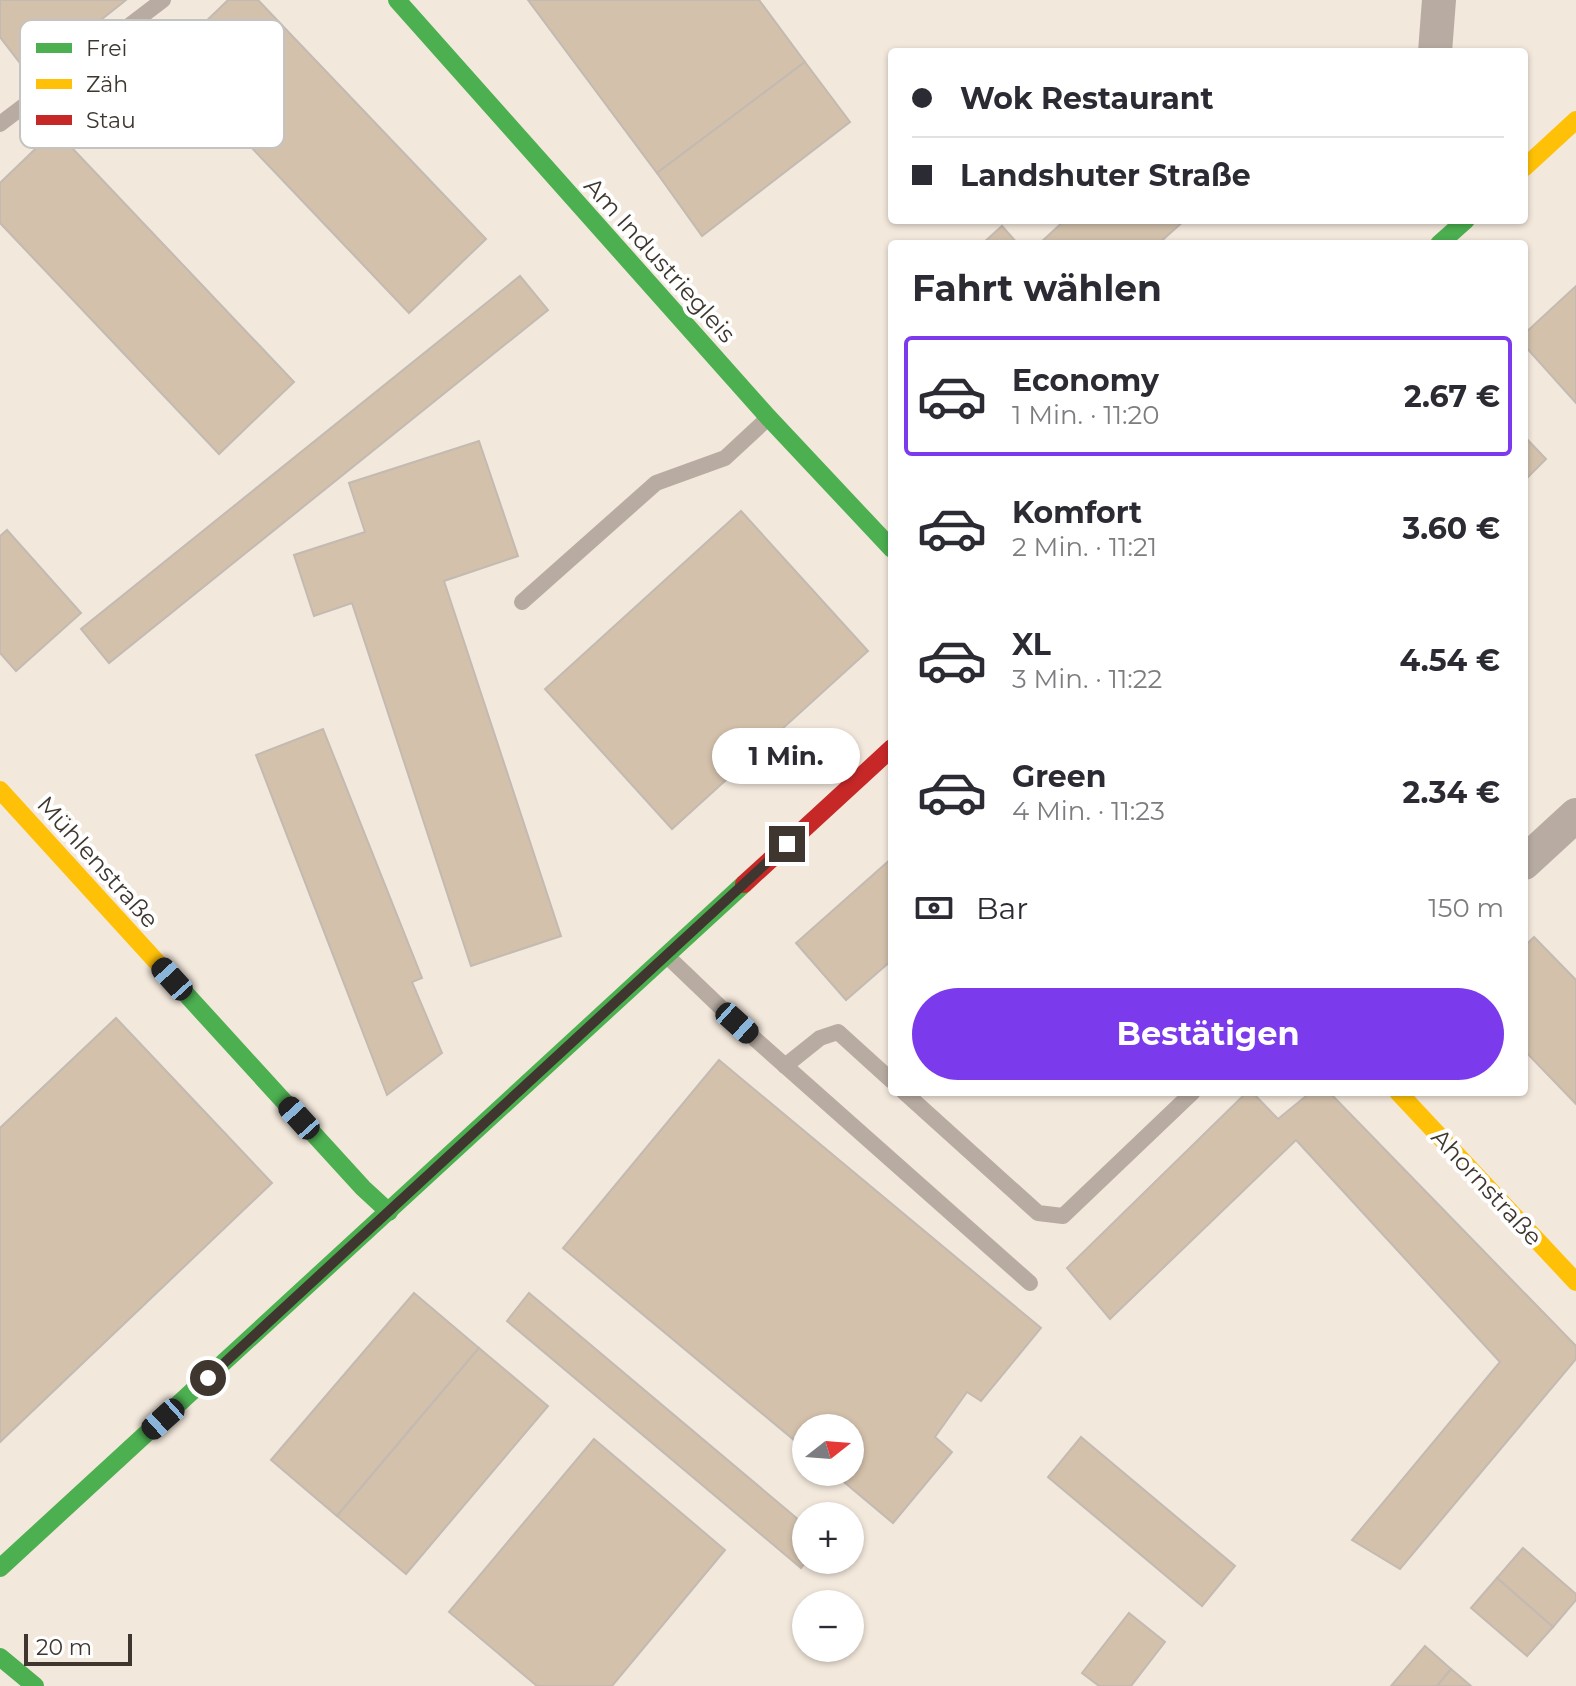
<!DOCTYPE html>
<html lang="de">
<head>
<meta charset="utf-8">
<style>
	:root { --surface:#fff; --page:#f7f7f7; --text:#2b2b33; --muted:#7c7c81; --line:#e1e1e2; --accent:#7c3aed }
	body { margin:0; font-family:Montserrat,sans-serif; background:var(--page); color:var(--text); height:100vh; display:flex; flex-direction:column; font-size:30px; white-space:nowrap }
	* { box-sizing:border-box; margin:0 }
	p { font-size:26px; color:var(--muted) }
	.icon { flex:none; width:44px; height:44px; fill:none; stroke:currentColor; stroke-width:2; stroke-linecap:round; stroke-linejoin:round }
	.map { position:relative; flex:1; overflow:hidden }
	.drawer { position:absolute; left:888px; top:240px; width:640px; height:856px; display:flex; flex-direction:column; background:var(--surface); border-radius:8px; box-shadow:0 2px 6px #0004 }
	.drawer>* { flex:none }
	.hud { position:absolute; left:888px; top:48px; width:640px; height:176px; border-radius:8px; box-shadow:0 2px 6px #0004; display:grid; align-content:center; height:176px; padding:0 24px; background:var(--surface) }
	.needle { width:52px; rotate:73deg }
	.controls { position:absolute; left:792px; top:1414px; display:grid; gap:16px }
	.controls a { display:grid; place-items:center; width:72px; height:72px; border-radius:50%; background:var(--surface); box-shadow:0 2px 6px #0004; font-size:40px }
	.scale { position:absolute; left:24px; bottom:20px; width:108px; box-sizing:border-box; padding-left:8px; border:4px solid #3f372f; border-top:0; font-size:22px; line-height:28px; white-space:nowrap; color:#3f372f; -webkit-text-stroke:6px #fff; paint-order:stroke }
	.end { position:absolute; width:36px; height:36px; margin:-18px; border:10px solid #3f372f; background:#fff; box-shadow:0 0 0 4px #fff }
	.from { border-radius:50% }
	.bubble { position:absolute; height:56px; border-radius:28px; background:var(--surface); box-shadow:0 2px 6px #0004; font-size:26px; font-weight:700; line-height:56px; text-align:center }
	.car { position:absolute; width:24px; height:48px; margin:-24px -12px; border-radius:10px; box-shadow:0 0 6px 2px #0007; background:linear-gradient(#222 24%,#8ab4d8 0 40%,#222 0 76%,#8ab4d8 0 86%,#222 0) }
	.hud b { display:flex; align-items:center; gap:28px; height:76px; font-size:30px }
	.hud b+b { border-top:2px solid var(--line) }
	.hud i { width:20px; height:20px; background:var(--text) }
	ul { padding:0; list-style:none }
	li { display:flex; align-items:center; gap:24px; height:120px; margin:0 16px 12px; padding:0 8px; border:4px solid transparent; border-radius:8px }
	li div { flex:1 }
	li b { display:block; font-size:30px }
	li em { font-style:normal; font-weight:700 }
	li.selected { border-color:var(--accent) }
	li>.icon { width:72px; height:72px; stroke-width:1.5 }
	h2 { padding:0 24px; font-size:36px; line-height:96px }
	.pay { display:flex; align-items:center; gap:20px; height:88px; padding:0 24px; font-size:30px }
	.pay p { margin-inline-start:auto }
	.button { display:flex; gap:16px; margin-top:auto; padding:16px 24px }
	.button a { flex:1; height:92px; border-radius:48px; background:var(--accent); color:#fff; font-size:32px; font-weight:700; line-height:92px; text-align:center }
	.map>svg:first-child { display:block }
</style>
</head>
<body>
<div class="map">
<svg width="1576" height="1686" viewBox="0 0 1576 1686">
	<rect width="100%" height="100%" fill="#f3e8dc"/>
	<g fill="#d3c1ac" stroke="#c3bab1" stroke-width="2">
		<path d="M0,0H126L30,76L0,37Z"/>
		<path d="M228,0H258L486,239L409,313L167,59Z"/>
		<path d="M528,0H759L805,62L657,173Z"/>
		<path d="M805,62L850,122L702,236L657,173Z"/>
		<path d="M55,130L294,382L219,454L0,223V183Z"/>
		<path d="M1065,220H1185L1158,244H1039Z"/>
		<path d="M1002,226L1018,244H982Z"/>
		<path d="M520,276L548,310L109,663L81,629Z"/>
		<path d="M1576,286V403L1524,345V334Z"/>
		<path d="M1524,436L1546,459L1524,481Z"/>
		<path d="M479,441L518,556L444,581L561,936L471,966L352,603L314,616L294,555L365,532L349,483Z"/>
		<path d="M741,511L868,651L672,829L545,689Z"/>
		<path d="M7,530L81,613L16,671L0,653V536Z"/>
		<path d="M323,729L422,978L412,982L442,1053L387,1095L256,755Z"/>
		<path d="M892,858V960L846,1000L796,943Z"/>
		<path d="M1534,937L1576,980V1104L1524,1050V947Z"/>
		<path d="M116,1018L272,1183L0,1442V1128Z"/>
		<path d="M719,1060L1041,1328L981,1401L967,1392L935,1437L952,1452L893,1523L832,1472H850V1428H806V1450L563,1248Z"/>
		<path d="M1247,1092H1252L1278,1119L1311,1092H1329L1576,1346V1359L1400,1569L1352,1540L1500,1362L1296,1140L1110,1319L1067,1268Z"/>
		<path d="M414,1293L479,1348L337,1516L271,1460Z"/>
		<path d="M529,1293L806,1526L807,1560L801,1568L507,1321Z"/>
		<path d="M479,1348L548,1406L406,1574L337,1516Z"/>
		<path d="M1081,1437L1235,1566L1202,1606L1048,1477Z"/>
		<path d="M594,1439L725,1550L612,1686H537L449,1612Z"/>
		<path d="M1523,1548L1576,1594V1600L1553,1627L1497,1578Z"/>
		<path d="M1497,1578L1553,1627L1527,1656L1471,1608Z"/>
		<path d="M1129,1613L1165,1642L1131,1686H1099L1082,1673Z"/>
		<path d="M1425,1646L1451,1669L1437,1686H1391Z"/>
		<path d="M1451,1669L1471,1686H1437Z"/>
	</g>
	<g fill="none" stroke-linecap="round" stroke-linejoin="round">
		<g stroke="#b8aca2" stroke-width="16">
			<path d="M0,124L163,0"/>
			<path d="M522,602L656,483L725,458L767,419"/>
			<path d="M667,956L737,1023L1030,1283"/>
			<path d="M785,1066L820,1038L838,1032L892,1081"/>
			<path d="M904,1092L1038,1213L1063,1216L1193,1092"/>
		</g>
		<g stroke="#b8aca2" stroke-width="34">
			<path d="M1435,52L1439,0"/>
			<path d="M1524,863L1576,815"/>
		</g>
		<g stroke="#4caf50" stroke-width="18">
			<path d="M397,0L768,417L892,549"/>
			<path d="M1439,244L1466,220"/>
			<path d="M165,971L363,1188L389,1212"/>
			<path d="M0,1568L744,884"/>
			<path d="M0,1657L35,1686"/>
		</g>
		<g stroke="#ffc107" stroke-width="18">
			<path d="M1524,168L1576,120"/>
			<path d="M0,790L165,971"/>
			<path d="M1398,1092L1576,1282"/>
		</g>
		<path stroke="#c62828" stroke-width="18" d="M744,884L892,748"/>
	</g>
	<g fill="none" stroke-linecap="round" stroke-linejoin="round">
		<path stroke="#3f372f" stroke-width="10" d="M208,1378L787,844"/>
	</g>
	<g text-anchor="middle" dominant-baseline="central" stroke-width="8" stroke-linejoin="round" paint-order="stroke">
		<g font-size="24" fill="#3f372f" stroke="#fff">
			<text transform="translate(660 260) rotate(48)">Am Industriegleis</text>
			<text transform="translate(98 862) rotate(48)">Mühlenstraße</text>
			<text transform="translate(1487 1187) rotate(47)">Ahornstraße</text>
		</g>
	</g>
	<rect x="20" y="20" width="264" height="128" rx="12" fill="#fff" stroke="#c5c3c1" stroke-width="2"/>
	<rect x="36" y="43" width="36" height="10" fill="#4caf50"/>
	<rect x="36" y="79" width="36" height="10" fill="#ffc107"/>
	<rect x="36" y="115" width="36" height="10" fill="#c62828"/>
	<g font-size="22" fill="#3f372f">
		<text x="86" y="56">Frei</text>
		<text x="86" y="92">Zäh</text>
		<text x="86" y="128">Stau</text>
	</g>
</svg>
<div class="controls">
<a><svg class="needle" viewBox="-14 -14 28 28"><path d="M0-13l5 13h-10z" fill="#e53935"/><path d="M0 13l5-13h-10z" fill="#7c7c81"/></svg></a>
<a>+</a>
<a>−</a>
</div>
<div class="scale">20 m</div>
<i class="end from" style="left:208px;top:1378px"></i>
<i class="end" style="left:787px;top:844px"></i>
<div class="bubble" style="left:712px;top:728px;width:148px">1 Min.</div>
<i class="car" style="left:172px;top:979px;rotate:318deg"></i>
<i class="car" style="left:737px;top:1023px;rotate:132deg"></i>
<i class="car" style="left:299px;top:1118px;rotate:318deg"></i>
<i class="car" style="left:163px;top:1419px;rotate:228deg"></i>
<div class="hud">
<b><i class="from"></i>Wok Restaurant</b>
<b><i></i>Landshuter Straße</b>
</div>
<section class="drawer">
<h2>Fahrt wählen</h2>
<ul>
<li class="selected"><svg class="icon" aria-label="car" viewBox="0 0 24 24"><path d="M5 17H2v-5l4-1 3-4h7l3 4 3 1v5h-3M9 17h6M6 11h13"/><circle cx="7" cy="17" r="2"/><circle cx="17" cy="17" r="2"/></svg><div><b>Economy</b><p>1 Min. · 11:20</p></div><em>2.67 €</em></li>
<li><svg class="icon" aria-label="car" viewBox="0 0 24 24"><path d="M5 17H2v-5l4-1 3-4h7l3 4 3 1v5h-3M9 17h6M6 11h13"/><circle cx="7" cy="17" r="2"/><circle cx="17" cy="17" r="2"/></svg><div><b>Komfort</b><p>2 Min. · 11:21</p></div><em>3.60 €</em></li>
<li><svg class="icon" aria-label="car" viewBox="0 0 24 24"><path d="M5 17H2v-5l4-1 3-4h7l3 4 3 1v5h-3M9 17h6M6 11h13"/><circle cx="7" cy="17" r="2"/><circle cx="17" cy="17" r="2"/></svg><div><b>XL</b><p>3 Min. · 11:22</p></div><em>4.54 €</em></li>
<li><svg class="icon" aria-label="car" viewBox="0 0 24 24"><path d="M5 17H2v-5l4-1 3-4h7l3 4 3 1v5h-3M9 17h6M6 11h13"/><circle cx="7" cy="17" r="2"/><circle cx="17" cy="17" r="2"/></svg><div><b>Green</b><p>4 Min. · 11:23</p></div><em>2.34 €</em></li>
</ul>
<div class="pay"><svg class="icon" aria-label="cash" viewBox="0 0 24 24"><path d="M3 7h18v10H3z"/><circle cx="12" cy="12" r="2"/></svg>Bar<p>150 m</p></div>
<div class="button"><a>Bestätigen</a></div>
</section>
</div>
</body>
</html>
